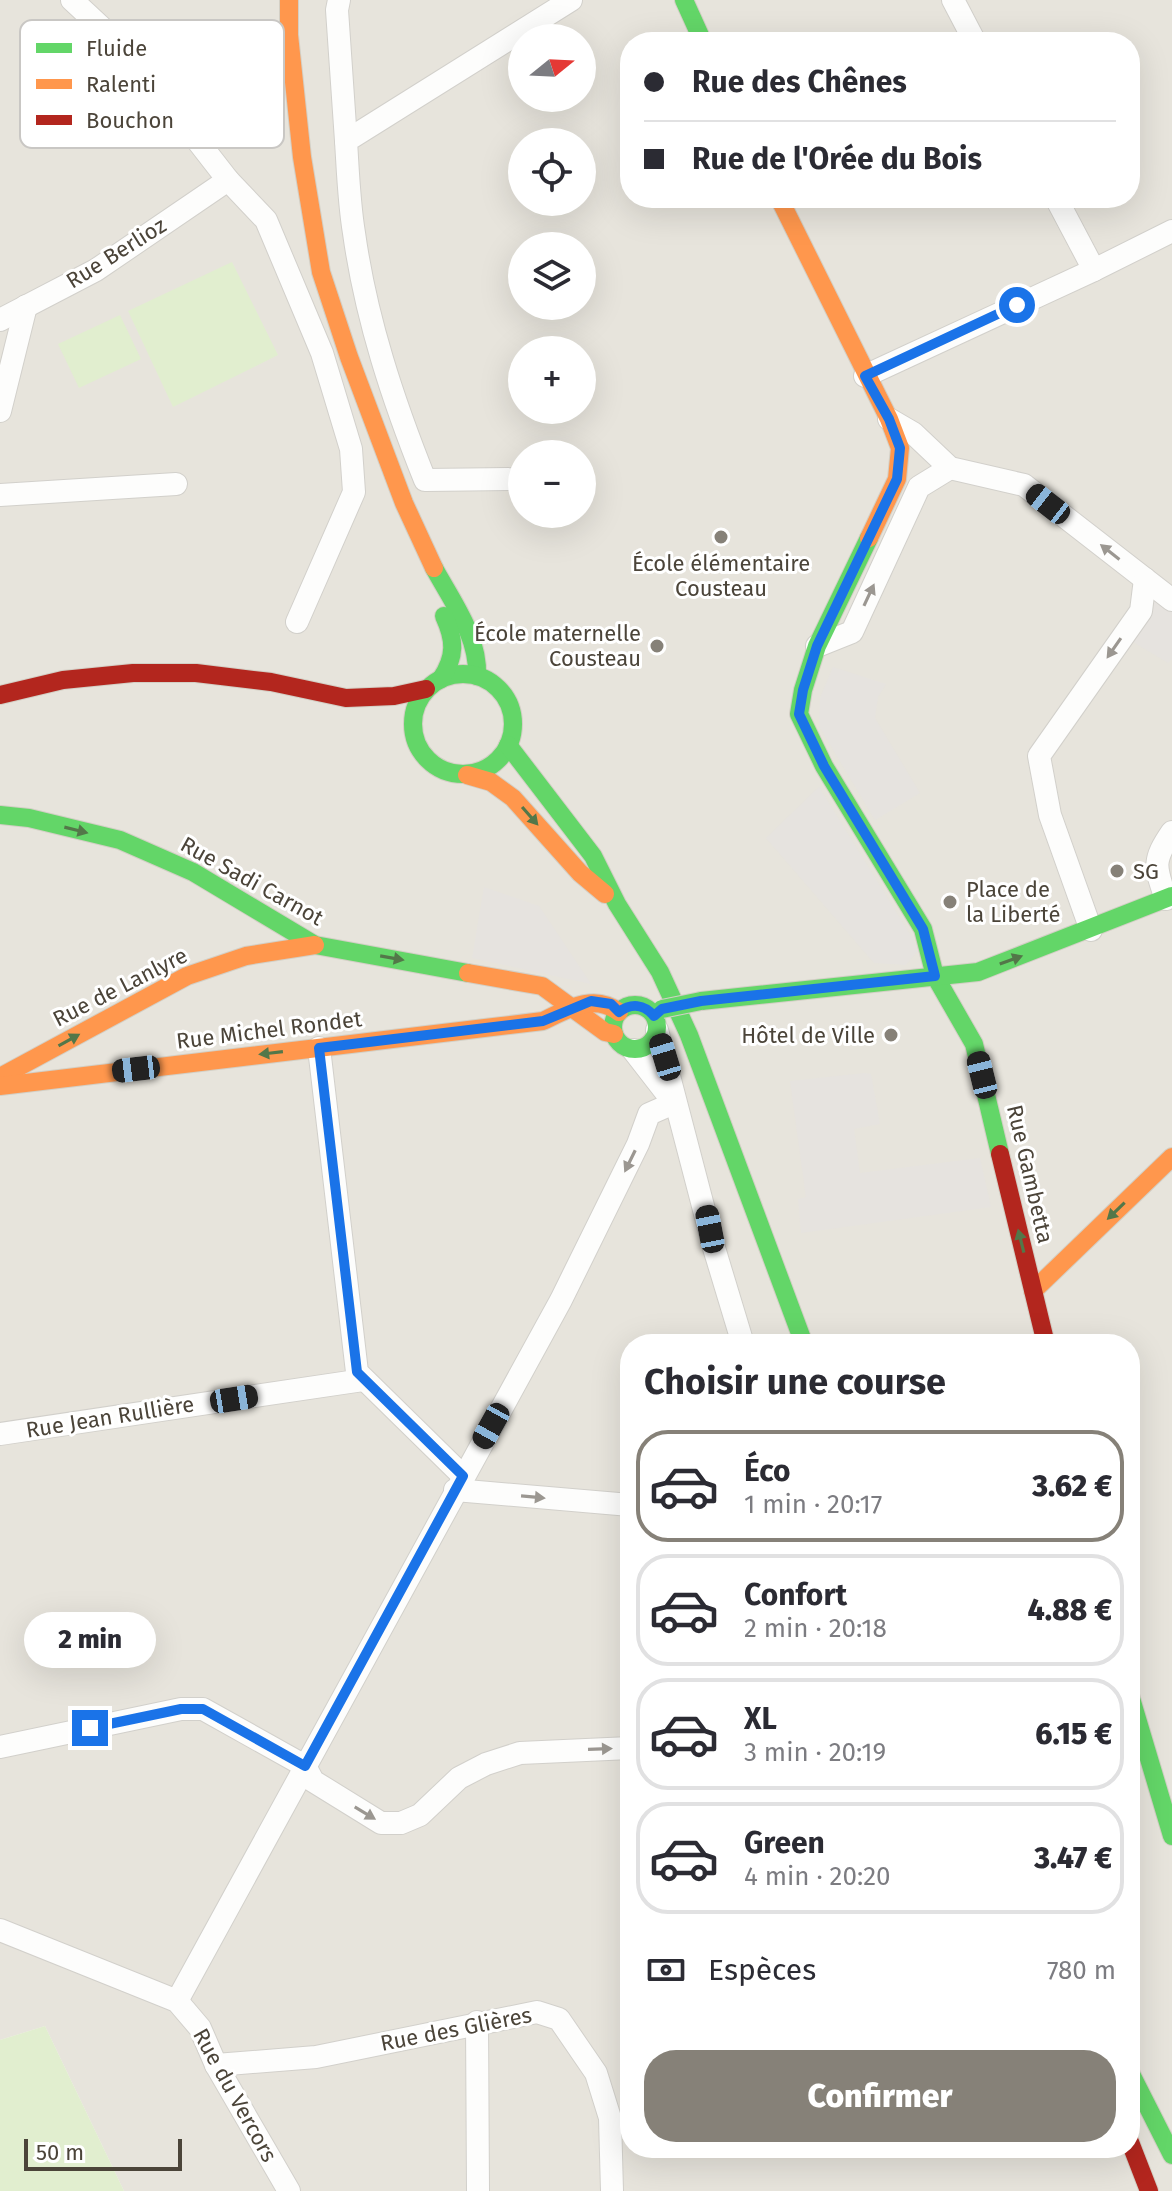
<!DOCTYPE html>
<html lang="fr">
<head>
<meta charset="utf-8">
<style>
	:root { --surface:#fff; --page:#f2f2f3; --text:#2b2b33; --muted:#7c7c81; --line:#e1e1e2; --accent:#868178 }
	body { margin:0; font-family:"Fira Sans",sans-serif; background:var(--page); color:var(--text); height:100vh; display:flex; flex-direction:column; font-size:30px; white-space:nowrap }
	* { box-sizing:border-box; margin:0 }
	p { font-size:26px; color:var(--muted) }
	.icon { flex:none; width:44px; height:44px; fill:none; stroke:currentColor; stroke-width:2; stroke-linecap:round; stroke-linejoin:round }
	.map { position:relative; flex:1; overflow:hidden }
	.panel { position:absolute; left:620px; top:1334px; width:520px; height:824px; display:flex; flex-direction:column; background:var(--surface); border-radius:32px; box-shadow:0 8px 32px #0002 }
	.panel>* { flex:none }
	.banner { position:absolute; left:620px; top:32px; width:520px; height:176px; border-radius:32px; box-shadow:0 8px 32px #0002; display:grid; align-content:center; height:176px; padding:0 24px; background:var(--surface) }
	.needle { width:52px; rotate:72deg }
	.fabs { position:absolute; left:508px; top:24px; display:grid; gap:16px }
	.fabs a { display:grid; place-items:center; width:88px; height:88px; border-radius:50%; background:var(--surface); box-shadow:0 8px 32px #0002; font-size:40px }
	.scale { position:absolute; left:24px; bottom:20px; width:158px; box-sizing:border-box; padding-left:8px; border:4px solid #4b4439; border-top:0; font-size:22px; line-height:28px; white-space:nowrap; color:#4b4439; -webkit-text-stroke:6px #fff; paint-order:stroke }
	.end { position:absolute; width:36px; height:36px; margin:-18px; border:10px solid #1a73e8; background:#fff; box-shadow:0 0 0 4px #fff }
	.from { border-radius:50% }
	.bubble { position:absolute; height:56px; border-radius:28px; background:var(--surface); box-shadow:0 8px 32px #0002; font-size:26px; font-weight:800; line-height:56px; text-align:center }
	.car { position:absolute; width:24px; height:48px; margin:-24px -12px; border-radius:10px; box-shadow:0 0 6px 2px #0007; background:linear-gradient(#222 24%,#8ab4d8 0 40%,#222 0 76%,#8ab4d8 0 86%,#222 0) }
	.banner b { display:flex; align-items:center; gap:28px; height:76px; font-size:30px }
	.banner b+b { border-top:2px solid var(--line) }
	.banner i { width:20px; height:20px; background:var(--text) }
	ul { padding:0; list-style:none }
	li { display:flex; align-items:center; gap:24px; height:112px; margin:0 16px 12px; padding:0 8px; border:4px solid var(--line); border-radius:32px }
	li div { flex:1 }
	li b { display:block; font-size:30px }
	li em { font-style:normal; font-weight:800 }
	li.active { border-color:var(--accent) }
	li>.icon { width:72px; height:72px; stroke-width:1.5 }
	h2 { padding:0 24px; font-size:36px; line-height:96px }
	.pay { display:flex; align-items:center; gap:20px; height:88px; padding:0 24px; font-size:30px }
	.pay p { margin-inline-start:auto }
	.cta { display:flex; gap:16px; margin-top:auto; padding:16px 24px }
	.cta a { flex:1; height:92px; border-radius:32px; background:var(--accent); color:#fff; font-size:32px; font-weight:800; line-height:92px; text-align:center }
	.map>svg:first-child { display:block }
</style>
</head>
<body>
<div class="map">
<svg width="1172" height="2191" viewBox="0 0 1172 2191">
	<rect width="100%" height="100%" fill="#f4f2ee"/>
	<path fill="#e7e4dc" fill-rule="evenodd" d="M0,0H1172V2191H124L45,2026L0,2040ZM522,38H582V98H522ZM630,42H1130V198H630ZM522,142H582V202H522ZM522,246H582V306H522ZM522,350H582V410H522ZM522,454H582V514H522ZM630,1344H1130V2148H630Z"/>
	<g fill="#e1eecf">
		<path d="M232,262L278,355L173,407L128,311Z"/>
		<path d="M120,315L141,359L79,388L58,344Z"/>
		<path d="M45,2026L124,2191H0V2040Z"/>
	</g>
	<g fill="#e6e3df">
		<path d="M1145,579L1172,600V659L1168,663L1123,636Z"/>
		<path d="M833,667L886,684L878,697L875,718L920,793L875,820L819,726L820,698Z"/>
		<path d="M819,787L919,949L906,965L874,963L766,838Z"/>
		<path d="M484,887L539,906L591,984L472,958Z"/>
		<path d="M865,1073L871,1074L880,1124L854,1129L860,1173L980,1158L991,1207L801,1233L798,1199L806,1197L790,1081Z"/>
	</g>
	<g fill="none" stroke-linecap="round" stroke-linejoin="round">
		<g stroke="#d2d0cb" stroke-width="24">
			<g id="street">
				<path d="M72,0L130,54L228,180L266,220L322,353L351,449L354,492L297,622"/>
				<path d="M339,0L337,10L346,141"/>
				<path d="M953,0L975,42"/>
				<path d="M1056,198L1094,270"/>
				<path d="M0,320L96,270L228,180"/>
				<path d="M865,376L1094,270L1172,231"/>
				<path d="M0,411L26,306"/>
				<path d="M889,419L913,433L950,468L1024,485L1172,600"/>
				<path d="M522,479L425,480C393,400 366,319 354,233C349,203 348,172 346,141L571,0"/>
				<path d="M0,495L176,484"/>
				<path d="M817,646L852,632L919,487L950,468"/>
				<path d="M1166,899C1155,867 1152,861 1172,832"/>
				<path d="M1091,930L1050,815L1039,756L1141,611L1145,579"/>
				<path d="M657,1030L714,1248L743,1344"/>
				<path d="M319,1048L357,1372L463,1476"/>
				<path d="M633,1050L671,1099"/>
				<path d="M0,1434L363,1380"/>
				<path d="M455,1490L630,1505"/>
				<path d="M0,1747L181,1709H203L305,1766L313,1781L381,1823H401L420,1815L459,1778L486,1764L520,1753L630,1748"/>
				<path d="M0,1930L177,2001L200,2028L216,2065L289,2191"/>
				<path d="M177,2001L561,1300L638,1144L649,1114L674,1103"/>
				<path d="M477,2022L478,2191"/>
				<path d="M216,2065L316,2057L537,2012L559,2019L596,2073L610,2118L612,2191"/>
			</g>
		</g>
		<g stroke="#d3cfc5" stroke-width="20">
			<g id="fast">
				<path d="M684,0L703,42"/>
				<path d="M869,538L817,646L803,690L799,714L824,766L923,929L935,976L974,1044L1000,1154"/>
				<path d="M434,568C452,601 479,637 477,676"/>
				<circle cx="463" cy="724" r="50"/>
				<path d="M441,679C456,656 455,640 444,616"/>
				<path d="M508,745L593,856L617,904L660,972L689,1035L804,1344"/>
				<path d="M0,815L29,818L120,840L193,872L315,945L468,973"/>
				<path d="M701,1001L978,972L1172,896"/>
				<circle cx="635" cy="1027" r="22"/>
				<path d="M1130,1695L1172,1836"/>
				<path d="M1130,2072L1172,2155"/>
			</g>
		</g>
		<g stroke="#d3cfc5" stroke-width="20">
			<g id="slow">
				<path d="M289,0V35L302,157L321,272L349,357L404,503L434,568"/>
				<path d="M779,198L889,419L900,448L897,479L869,538"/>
				<path d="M467,775L491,782L513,798L580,873L605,894"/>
				<path d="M468,973L542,986L605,1032L614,1034"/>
				<path d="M0,1077L187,976L246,956L315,945"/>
				<path d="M0,1086L543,1021C568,1009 594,993 619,1012"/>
				<path d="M1033,1291L1172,1157"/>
			</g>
		</g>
		<g stroke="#d3cfc5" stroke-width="20">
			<g id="jam">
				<path d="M0,695L63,680L133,673H196L271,682L346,698L394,696L426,689"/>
				<path d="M1000,1154L1046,1344"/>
				<path d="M1130,2142L1149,2191"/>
			</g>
		</g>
		<use href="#street" stroke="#fdfdfc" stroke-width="22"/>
		<use href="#fast" stroke="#63d668" stroke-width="18"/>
		<use href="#slow" stroke="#ff974d" stroke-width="18"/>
		<use href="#jam" stroke="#b3261e" stroke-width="18"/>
		<g stroke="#d3cfc5" stroke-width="20" stroke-linecap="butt">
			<path id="fast-bridge" d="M662,1009L701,1001"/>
		</g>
		<use href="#fast-bridge" stroke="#63d668" stroke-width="18"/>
	</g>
	<defs><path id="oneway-solid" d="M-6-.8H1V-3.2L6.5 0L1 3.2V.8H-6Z" transform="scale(2)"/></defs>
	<g fill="#9b9791">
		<use href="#oneway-solid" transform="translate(1110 552) rotate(-142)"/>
		<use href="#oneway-solid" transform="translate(869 595) rotate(-65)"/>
		<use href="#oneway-solid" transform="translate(1114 648) rotate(125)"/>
		<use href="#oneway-solid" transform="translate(630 1161) rotate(116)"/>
		<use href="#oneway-solid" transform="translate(533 1497) rotate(5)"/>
		<use href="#oneway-solid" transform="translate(600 1749) rotate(-2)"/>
		<use href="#oneway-solid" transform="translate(365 1813) rotate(31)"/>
	</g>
	<g fill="#537749">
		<use href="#oneway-solid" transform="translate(530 816) rotate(49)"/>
		<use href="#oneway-solid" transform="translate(76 830) rotate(14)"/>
		<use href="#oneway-solid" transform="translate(392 958) rotate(10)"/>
		<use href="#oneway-solid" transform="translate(1011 960) rotate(-20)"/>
		<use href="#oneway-solid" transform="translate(69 1040) rotate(-29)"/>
		<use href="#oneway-solid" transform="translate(271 1053) rotate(173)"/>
		<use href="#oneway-solid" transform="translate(1116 1211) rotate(136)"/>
		<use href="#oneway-solid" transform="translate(1021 1241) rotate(-104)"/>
	</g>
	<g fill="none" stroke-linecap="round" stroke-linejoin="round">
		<path stroke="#1a73e8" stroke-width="10" d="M90,1728L181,1709H203L305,1766L463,1476L357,1372L319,1048L543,1021L591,1001L611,1004L619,1012C631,1003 644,1004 654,1016L662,1009L701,1001L935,976L923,929L824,766L799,714L803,690L817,646L897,479L900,448L889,419L865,376L1017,305"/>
	</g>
	<g fill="#868178" stroke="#fff" stroke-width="3">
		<circle cx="721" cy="537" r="8"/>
		<circle cx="657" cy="646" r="8"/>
		<circle cx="1117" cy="871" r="8"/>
		<circle cx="950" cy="902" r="8"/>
		<circle cx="891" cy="1035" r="8"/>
	</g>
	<g text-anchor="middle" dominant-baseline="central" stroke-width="6" stroke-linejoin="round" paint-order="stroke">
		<g font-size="22" fill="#4b4439" stroke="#fff">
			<text transform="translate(116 253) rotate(-32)">Rue Berlioz</text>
			<text transform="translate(252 881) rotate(29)">Rue Sadi Carnot</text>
			<text transform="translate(120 987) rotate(-27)">Rue de Lanlyre</text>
			<text transform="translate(269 1030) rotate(-7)">Rue Michel Rondet</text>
			<text transform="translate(1030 1174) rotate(77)">Rue Gambetta</text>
			<text transform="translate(110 1417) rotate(-9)">Rue Jean Rullière</text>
			<text transform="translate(456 2029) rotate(-11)">Rue des Glières</text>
			<text transform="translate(235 2095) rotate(61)">Rue du Vercors</text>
		</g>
		<g font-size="22" fill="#4b4439" stroke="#fff" text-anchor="end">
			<text x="721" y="563" text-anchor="middle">École élémentaire<tspan x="721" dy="25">Cousteau</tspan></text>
			<text x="641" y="633">École maternelle<tspan x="641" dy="25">Cousteau</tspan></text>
			<text x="1133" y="871" text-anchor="start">SG</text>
			<text x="966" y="889" text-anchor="start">Place de<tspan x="966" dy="25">la Liberté</tspan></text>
			<text x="875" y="1035">Hôtel de Ville</text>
		</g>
	</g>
	<rect x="20" y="20" width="264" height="128" rx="12" fill="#fff" stroke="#c9c7c4" stroke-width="2"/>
	<rect x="36" y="43" width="36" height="10" fill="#63d668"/>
	<rect x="36" y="79" width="36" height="10" fill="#ff974d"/>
	<rect x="36" y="115" width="36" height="10" fill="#b3261e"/>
	<g font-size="22" fill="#4b4439">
		<text x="86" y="56">Fluide</text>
		<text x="86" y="92">Ralenti</text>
		<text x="86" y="128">Bouchon</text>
	</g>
</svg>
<div class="fabs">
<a><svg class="needle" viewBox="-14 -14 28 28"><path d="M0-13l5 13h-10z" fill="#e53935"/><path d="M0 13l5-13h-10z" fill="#7c7c81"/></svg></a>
<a><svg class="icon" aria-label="locate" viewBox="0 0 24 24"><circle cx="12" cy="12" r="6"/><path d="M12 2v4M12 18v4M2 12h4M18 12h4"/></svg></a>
<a><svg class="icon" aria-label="layers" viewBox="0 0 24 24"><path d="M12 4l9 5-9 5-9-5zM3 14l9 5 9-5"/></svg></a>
<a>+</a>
<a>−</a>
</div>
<div class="scale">50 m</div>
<i class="end from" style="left:1017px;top:305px"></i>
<i class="end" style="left:90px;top:1728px"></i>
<div class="bubble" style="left:24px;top:1612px;width:132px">2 min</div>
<i class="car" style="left:1048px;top:504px;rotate:308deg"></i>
<i class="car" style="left:665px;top:1057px;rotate:343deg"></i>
<i class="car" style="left:136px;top:1069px;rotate:263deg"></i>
<i class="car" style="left:982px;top:1075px;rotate:346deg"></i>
<i class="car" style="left:710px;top:1229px;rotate:349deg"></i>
<i class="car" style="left:234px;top:1399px;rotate:81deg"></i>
<i class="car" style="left:491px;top:1426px;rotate:209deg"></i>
<div class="banner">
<b><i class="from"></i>Rue des Chênes</b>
<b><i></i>Rue de l'Orée du Bois</b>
</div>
<section class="panel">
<h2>Choisir une course</h2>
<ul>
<li class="active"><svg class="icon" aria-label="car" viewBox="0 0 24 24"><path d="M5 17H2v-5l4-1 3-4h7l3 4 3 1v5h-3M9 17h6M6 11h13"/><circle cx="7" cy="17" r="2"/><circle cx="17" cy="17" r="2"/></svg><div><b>Éco</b><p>1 min · 20:17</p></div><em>3.62 €</em></li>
<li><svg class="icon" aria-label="car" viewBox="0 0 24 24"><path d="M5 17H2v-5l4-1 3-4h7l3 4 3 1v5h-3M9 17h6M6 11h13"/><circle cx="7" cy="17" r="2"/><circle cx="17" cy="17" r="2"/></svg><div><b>Confort</b><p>2 min · 20:18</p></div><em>4.88 €</em></li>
<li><svg class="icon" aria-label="car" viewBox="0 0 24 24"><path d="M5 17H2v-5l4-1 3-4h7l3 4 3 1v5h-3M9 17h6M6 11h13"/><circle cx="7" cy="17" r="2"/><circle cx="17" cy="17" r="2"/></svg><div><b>XL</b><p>3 min · 20:19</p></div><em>6.15 €</em></li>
<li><svg class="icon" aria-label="car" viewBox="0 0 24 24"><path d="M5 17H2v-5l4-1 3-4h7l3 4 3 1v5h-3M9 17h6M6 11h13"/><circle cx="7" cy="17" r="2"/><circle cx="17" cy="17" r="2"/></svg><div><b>Green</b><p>4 min · 20:20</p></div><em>3.47 €</em></li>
</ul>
<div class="pay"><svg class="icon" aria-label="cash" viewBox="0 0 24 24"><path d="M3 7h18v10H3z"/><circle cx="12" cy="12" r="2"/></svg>Espèces<p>780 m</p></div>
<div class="cta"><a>Confirmer</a></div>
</section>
</div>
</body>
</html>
